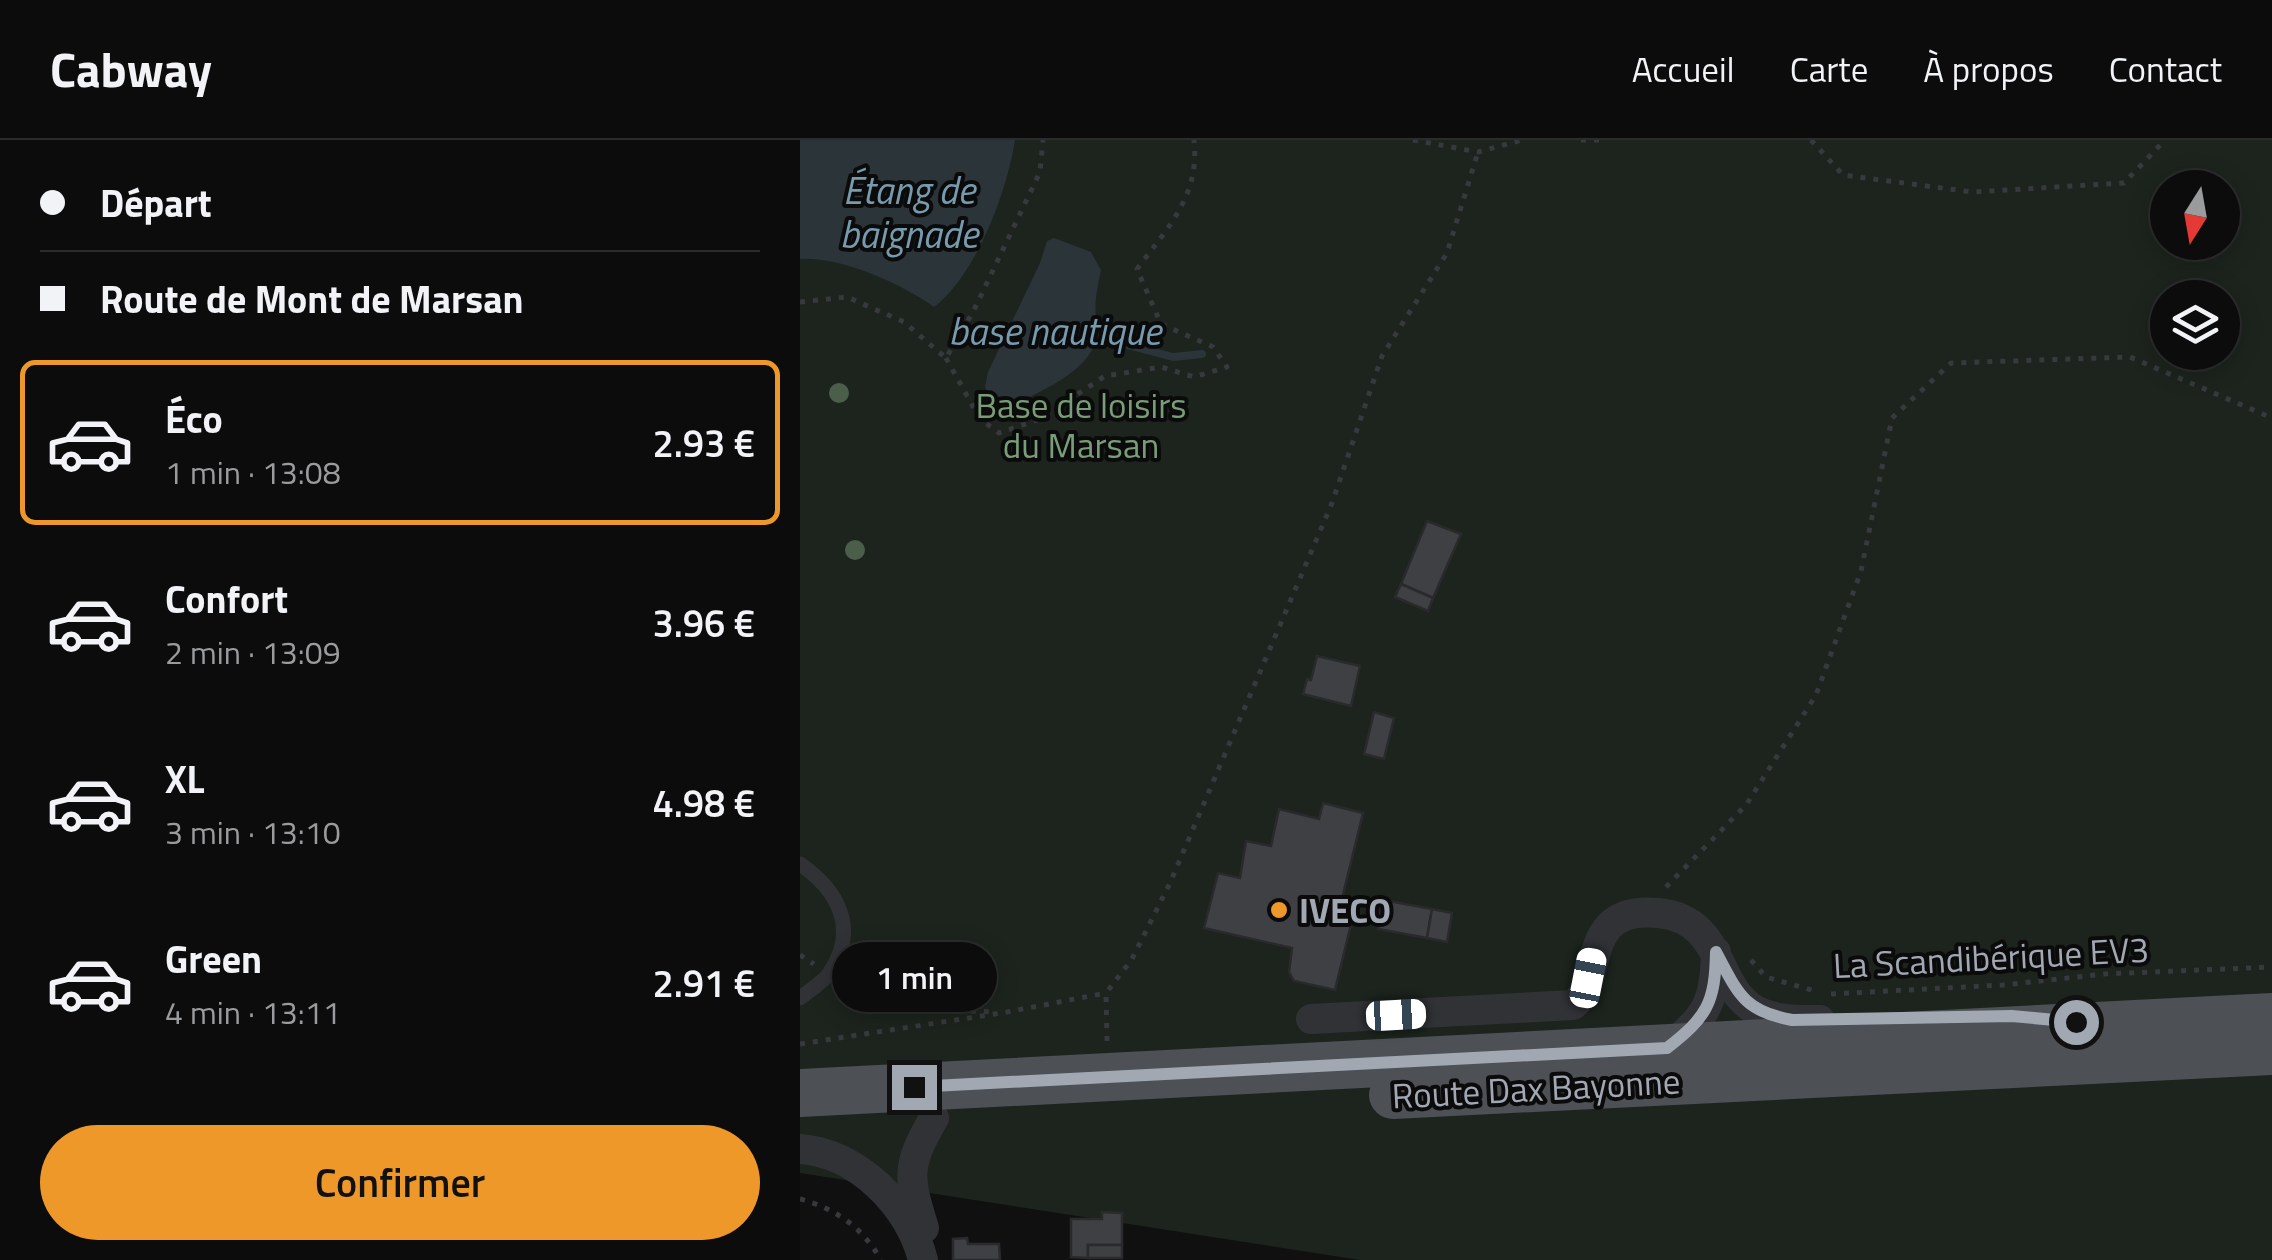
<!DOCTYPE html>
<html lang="fr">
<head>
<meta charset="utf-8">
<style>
	:root { --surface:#0c0c0d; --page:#151516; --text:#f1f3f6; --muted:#9a9b9d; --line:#2c2c2e; --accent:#ef982a }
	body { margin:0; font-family:"Titillium Web",sans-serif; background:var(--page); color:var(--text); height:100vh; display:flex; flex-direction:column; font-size:38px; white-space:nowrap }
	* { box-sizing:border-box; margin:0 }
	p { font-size:32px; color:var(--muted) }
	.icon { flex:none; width:55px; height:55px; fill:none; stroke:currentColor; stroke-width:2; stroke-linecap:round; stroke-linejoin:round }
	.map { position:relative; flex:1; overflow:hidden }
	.details { display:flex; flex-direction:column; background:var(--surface); width:800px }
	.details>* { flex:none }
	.hud { display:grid; align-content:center; height:220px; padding:0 40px; background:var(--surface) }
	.needle { width:65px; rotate:191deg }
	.buttons { position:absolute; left:1350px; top:30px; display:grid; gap:20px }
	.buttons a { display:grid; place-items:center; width:90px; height:90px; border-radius:50%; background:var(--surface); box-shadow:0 5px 25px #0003,0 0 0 2px var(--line); font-size:50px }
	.end { position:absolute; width:45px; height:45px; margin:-22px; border:12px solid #a1a8b2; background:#111; box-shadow:0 0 0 5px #111 }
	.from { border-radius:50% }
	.bubble { position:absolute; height:70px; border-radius:35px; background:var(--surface); box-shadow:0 5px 25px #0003,0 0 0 2px var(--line); font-size:32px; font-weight:600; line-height:70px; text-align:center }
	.car { position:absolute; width:30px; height:60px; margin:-30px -15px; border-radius:12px; box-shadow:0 0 8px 2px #0007; background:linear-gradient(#fff 24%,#345 0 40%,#fff 0 76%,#345 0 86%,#fff 0) }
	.hud b { display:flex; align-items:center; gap:35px; height:95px; font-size:38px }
	.hud b+b { border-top:2px solid var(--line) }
	.hud i { width:25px; height:25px; background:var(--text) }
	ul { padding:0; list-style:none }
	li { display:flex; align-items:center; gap:30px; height:165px; margin:0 20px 15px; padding:0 20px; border:5px solid transparent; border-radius:15px }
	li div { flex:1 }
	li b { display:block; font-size:38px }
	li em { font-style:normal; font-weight:600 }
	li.current { border-color:var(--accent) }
	li>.icon { width:90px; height:90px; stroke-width:1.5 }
	.action { display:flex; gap:20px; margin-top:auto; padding:20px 40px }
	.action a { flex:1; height:115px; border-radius:60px; background:var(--accent); color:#111; font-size:40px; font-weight:600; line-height:115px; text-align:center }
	header { display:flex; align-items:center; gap:60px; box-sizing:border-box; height:140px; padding:0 50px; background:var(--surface); border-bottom:2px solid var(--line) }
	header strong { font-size:48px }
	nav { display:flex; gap:55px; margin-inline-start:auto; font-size:35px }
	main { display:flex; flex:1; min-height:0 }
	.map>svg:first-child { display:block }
</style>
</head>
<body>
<header>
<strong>Cabway</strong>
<nav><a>Accueil</a><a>Carte</a><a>À propos</a><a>Contact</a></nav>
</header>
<main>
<section class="details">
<div class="hud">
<b><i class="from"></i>Départ</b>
<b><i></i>Route de Mont de Marsan</b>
</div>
<ul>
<li class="current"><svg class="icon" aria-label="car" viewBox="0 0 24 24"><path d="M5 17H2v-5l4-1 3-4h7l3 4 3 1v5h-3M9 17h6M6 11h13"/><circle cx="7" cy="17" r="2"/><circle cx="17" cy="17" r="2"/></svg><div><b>Éco</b><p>1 min · 13:08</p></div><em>2.93 €</em></li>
<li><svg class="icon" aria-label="car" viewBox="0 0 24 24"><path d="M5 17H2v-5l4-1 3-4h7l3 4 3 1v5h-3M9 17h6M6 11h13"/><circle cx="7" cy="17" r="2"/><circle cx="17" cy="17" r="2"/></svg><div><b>Confort</b><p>2 min · 13:09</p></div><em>3.96 €</em></li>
<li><svg class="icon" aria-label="car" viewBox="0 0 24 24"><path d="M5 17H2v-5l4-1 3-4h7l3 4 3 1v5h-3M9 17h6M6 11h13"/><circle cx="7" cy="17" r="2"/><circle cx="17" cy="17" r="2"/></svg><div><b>XL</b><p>3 min · 13:10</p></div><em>4.98 €</em></li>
<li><svg class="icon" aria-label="car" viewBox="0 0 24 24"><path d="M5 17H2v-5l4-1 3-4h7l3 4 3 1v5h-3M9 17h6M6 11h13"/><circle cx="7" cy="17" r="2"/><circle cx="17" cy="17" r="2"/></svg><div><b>Green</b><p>4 min · 13:11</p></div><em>2.91 €</em></li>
</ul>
<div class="action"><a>Confirmer</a></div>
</section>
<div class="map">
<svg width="1472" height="1120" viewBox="0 0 1472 1120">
	<rect width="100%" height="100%" fill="#101011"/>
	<path fill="#1c241d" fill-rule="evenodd" d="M0,0H1472V1120H560L0,1033ZM1368,48H1422V102H1368ZM1368,158H1422V212H1368Z"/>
	<g fill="#2a3439">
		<path d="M0,0H215C207,52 176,135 134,167C102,144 40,116 0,119Z"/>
		<path d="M254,98L291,112L301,130C298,145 294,162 296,177C297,192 300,177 298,192C293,232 241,250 210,267L197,271L185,247L188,232L240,123L247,101Z"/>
	</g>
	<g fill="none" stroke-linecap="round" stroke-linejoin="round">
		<path stroke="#2a3439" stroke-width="8" d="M297,197L373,217L402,214"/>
	</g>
	<g fill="#3f4044" stroke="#2a2a2d" stroke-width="2.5">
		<path d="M627,381L661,394L633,458L601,444Z"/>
		<path d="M601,444L633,458L628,471L595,457Z"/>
		<path d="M517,516L560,526L551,566L503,554L507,539L511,540Z"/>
		<path d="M574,572L594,578L584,619L564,614Z"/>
		<path d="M523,663L563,673L537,779L552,780L535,850L494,841L489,832L492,808L404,788L418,733L440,738L446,701L471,706L479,669L519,679Z"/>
		<path d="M583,760L632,769L627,798L578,789Z"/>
		<path d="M632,769L652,773L647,802L627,798Z"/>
		<path d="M302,1072L322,1073V1105H288V1118L271,1117V1079H302Z"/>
		<path d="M167,1098L168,1104H199L200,1120H153V1099Z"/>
		<rect x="288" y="1105" width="34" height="13"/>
	</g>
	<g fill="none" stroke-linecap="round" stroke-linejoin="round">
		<g stroke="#37393d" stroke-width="5" stroke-dasharray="5 8" stroke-linecap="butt">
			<path d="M613,0L678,12L722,0"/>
			<path d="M781,0H806"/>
			<path d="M1011,0L1043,35L1172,52L1324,43L1365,0"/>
			<path d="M0,162L47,157L104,182L146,218L174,170L240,32L243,0"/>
			<path d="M146,218L180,279L199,293L240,279L305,236L361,227L394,237L427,227L413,207L361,184L337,129C368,87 400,56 394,0"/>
			<path d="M866,747L946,665L1016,555L1061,431L1092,278L1151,223L1330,217L1472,278"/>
			<path d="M0,815L14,824"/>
			<path d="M951,820L966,837L1015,851"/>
			<path d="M44,844L149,870L194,872"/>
			<path d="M1031,854L1203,845L1305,834L1472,827"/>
			<path d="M307,901L306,853L332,819L370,743L532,363L582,216L647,113L678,12"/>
			<path d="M0,904L207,872L306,853"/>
			<path d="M0,1059C36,1069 62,1087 81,1120"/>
		</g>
		<path stroke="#313236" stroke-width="15" d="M0,724C38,750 59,789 30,832C24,842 10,850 0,858"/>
		<g stroke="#313236" stroke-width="30">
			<path d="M511,879L773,865C805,841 778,765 858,773C923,779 914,843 952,868C973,881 997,880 1020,880"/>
			<path d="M867,908C907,877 915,862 916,812"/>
			<path d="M0,1009C58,1013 110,1066 123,1120"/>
			<path d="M124,1088C108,1037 106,1026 134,978"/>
		</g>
		<g stroke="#4d5055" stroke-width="48">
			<path d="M0,953L1472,877"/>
			<path d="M593,955L1472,911"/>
		</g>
	</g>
	<g fill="#4a5e4a">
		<circle cx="39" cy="253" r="10"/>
		<circle cx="55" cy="410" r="10"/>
	</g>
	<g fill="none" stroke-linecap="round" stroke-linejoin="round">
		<path stroke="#a1a8b2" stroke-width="12" d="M114,947L867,908C907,877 915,863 916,812C938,853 943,871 992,880L1212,876L1276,882"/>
	</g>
	<circle fill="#ef982a" stroke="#0b0b0c" stroke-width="4" cx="479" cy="770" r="10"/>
	<g text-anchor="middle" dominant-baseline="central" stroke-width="8" stroke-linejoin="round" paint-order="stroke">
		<g font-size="35" fill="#799d78" stroke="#0b0b0c">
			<text x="281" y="265">Base de loisirs<tspan x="281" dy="40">du Marsan</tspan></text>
		</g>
		<g font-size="35" font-weight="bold" fill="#a1a8b2" stroke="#0b0b0c" text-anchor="start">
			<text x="499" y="770">IVECO</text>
		</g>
		<g font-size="35" fill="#a1a8b2" stroke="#0b0b0c">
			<text transform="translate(1191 817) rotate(-3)">La Scandibérique EV3</text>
			<text transform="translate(736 948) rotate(-3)">Route Dax Bayonne</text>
		</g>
		<g font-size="38" font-style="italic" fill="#779aad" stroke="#0b0b0c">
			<text x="109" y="50">Étang de<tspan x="109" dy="44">baignade</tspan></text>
			<text x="255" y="191">base nautique</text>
		</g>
	</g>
</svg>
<div class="buttons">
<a><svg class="needle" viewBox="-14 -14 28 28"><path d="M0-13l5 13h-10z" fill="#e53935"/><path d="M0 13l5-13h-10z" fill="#9a9b9d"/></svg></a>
<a><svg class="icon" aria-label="layers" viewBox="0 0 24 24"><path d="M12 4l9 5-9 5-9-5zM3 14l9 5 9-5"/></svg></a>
</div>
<i class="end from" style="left:1276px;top:882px"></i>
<i class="end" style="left:114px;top:947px"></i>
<div class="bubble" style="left:32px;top:802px;width:165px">1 min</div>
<i class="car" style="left:788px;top:838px;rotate:11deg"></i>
<i class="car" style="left:596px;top:875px;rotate:87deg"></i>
</div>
</main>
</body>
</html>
